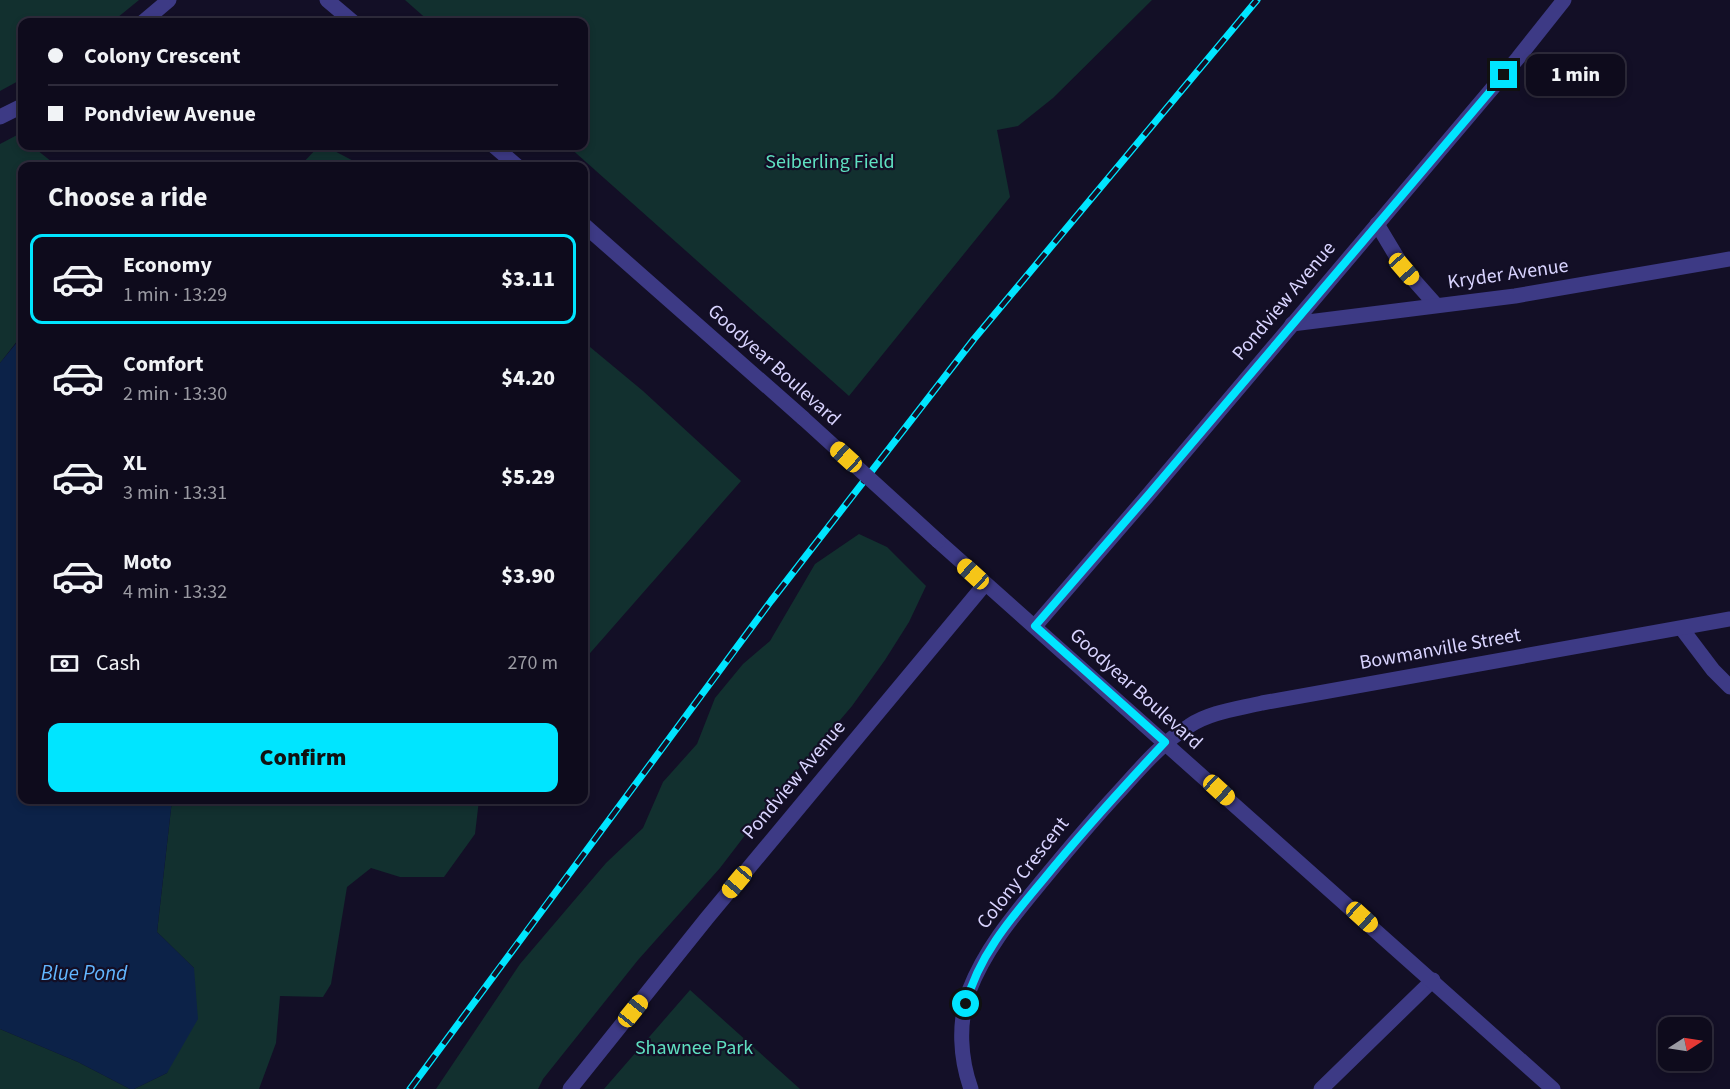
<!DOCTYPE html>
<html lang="en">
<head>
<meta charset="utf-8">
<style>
	:root { --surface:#0e0b1c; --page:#1c1929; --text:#f1f3f6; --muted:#9b9ba3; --line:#2e2b3b; --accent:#00e5ff }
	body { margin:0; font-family:"Source Sans 3",sans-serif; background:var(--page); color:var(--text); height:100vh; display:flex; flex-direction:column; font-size:22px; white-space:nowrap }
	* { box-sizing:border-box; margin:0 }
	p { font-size:20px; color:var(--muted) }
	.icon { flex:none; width:33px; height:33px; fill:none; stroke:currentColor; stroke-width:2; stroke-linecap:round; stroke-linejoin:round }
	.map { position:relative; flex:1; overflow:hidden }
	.panel { position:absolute; left:18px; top:162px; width:570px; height:642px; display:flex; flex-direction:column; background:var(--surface); border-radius:12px; box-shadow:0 3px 9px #0003,0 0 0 2px var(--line) }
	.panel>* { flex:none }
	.hud { position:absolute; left:18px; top:18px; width:570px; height:132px; border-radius:12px; box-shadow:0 3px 9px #0003,0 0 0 2px var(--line); display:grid; align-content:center; height:132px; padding:0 30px; background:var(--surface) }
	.needle { width:39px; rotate:78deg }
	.fabs { position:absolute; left:1658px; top:1017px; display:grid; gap:12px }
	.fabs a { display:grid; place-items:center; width:54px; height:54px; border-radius:12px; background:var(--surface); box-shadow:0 3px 9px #0003,0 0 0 2px var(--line); font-size:30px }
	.end { position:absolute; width:27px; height:27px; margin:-14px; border:8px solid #00e5ff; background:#111; box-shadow:0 0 0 3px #111 }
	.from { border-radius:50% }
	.bubble { position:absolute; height:42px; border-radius:12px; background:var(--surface); box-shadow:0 3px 9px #0003,0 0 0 2px var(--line); font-size:20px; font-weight:800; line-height:42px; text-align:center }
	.car { position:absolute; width:18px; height:36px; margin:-18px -9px; border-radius:8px; box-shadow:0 0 4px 2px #0007; background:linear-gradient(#f5c518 24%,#345 0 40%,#f5c518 0 76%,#345 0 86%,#f5c518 0) }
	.hud b { display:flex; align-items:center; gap:21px; height:57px; font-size:22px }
	.hud b+b { border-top:2px solid var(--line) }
	.hud i { width:15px; height:15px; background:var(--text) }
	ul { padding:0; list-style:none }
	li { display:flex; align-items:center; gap:18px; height:90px; margin:0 12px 9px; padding:0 18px; border:3px solid transparent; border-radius:12px }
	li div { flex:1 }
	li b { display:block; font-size:22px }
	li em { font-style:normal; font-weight:800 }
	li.selected { border-color:var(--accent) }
	li>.icon { width:54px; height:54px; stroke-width:1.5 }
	h2 { padding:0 30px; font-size:27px; line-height:72px }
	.pay { display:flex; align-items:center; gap:15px; height:66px; padding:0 30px; font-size:22px }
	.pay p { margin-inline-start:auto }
	.primary-button { display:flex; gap:12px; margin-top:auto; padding:12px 30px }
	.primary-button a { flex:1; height:69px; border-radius:12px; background:var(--accent); color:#111; font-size:24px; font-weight:800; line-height:69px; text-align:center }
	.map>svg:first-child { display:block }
</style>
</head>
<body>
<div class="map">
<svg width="1730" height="1089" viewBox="0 0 1730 1089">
	<rect width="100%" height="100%" fill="#130f26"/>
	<g fill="#12302f">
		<path d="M0,0H139L112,22H22V79L0,91Z"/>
		<path d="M405,0H1152L1053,98L1018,126L997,130L1010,197L849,396L568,146H584V22H430Z"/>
		<path d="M19,134L22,137V146H32L57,166H22V240L18,254L22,258V342L18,340L0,363V144Z"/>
		<path d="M319,146H325L363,166H300Z"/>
		<path d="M584,342L643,391L741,481L584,660Z"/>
		<path d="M859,534L887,547L926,586L909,622L885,660L852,706L772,800L720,868L638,960L543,1079L538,1089H436L520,964L606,863L643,828L663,782L697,744L715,698L743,664L770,641L815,564Z"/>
		<path d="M172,800H479L475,834L444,877H400L371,868L347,887L331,984L323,997L280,996L276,1043L259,1089H134L167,1073L194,968L157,932Z"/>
		<path d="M690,990L800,1089H604Z"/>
		<path d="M0,1029L78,1062L130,1089H0Z"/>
	</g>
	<path fill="#0c2248" d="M19,340L22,342V800H172L157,932L194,968L198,1019L167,1073L134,1089H130L78,1062L0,1029V363Z"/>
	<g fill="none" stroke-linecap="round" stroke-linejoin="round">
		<g stroke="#3d3a85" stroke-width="15">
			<path d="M143,22L169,0"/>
			<path d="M0,117L22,106"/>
			<path d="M1377,224L1404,269L1436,305"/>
			<path d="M1292,324L1515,296L1730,259"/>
			<path d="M1035,626L1149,494L1518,58L1564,0"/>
			<path d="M1682,629L1713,670L1730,687"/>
			<path d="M570,1089L707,918L985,584"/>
			<path d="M971,1089C960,1058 958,1023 969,991C985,949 1014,915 1042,881C1066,852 1090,823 1116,795C1139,770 1160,744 1189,726C1210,712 1237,709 1262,703L1730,619"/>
			<path d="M1321,1089L1433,980"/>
		</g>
		<g stroke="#3d3a85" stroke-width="15">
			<path d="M327,0L353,22"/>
			<path d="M494,146L517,166"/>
			<path d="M584,225L803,418"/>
			<path d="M938,541L1553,1089"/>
		</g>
		<g stroke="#00e5ff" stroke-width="7">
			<path id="rail" d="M410,1089L771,601L974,339L1257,0"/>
		</g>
		<use href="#rail" stroke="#130f26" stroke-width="4.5" stroke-dasharray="14" stroke-linecap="butt"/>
		<path stroke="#3d3a85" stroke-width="15" d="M803,418L938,541"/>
	</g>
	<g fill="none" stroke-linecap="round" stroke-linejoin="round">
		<path stroke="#00e5ff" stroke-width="8" d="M966,1004C978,956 1012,917 1043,880C1082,832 1123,787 1165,742L1035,626L1149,494L1504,75"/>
	</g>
	<g text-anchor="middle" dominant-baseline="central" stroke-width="4.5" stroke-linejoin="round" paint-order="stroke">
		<g font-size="20" fill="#5fe0c0" stroke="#130f26">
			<text x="830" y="162">Seiberling Field</text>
			<text x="694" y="1048">Shawnee Park</text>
		</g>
		<g font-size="20" fill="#d9d4ff" stroke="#130f26">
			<text transform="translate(1508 274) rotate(-8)">Kryder Avenue</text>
			<text transform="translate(1284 301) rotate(-50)">Pondview Avenue</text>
			<text transform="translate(774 365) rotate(42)">Goodyear Boulevard</text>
			<text transform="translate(1440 649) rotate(-10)">Bowmanville Street</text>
			<text transform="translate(1136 689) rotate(42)">Goodyear Boulevard</text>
			<text transform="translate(794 780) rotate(-50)">Pondview Avenue</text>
			<text transform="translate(1023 873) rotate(-52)">Colony Crescent</text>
		</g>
		<g font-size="21" font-style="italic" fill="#62b6ff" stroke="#130f26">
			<text x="84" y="973">Blue Pond</text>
		</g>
	</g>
</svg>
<div class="fabs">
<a><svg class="needle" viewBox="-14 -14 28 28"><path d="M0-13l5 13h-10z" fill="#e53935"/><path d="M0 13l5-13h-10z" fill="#9b9ba3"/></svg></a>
</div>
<i class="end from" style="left:966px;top:1004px"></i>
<i class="end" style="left:1504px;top:75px"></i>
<div class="bubble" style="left:1526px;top:54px;width:99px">1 min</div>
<i class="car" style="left:1404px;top:269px;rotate:139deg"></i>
<i class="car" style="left:846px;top:457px;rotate:312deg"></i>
<i class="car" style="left:973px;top:574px;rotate:312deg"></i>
<i class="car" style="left:1219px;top:790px;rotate:132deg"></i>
<i class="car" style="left:737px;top:882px;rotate:220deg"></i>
<i class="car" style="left:1362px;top:917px;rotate:132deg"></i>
<i class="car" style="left:633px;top:1011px;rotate:39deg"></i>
<div class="hud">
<b><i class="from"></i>Colony Crescent</b>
<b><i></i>Pondview Avenue</b>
</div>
<section class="panel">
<h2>Choose a ride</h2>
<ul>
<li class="selected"><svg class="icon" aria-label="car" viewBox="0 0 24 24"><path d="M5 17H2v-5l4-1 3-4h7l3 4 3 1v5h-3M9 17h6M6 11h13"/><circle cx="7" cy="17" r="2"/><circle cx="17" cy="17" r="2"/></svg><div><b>Economy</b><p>1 min · 13:29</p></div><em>$3.11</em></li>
<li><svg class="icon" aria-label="car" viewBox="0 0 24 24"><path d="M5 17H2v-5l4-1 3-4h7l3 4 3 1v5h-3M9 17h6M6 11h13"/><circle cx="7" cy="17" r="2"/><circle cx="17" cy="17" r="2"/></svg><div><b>Comfort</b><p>2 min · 13:30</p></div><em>$4.20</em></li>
<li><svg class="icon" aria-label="car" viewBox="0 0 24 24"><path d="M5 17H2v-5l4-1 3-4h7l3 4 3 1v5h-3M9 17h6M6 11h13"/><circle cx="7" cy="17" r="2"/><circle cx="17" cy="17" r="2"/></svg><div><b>XL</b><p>3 min · 13:31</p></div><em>$5.29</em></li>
<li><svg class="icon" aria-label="car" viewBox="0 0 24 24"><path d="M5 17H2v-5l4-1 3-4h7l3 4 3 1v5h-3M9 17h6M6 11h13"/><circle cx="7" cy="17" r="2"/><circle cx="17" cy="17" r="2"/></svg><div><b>Moto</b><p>4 min · 13:32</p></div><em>$3.90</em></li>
</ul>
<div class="pay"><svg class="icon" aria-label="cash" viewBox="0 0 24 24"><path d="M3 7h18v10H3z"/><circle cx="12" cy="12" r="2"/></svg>Cash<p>270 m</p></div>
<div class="primary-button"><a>Confirm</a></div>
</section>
</div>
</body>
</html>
